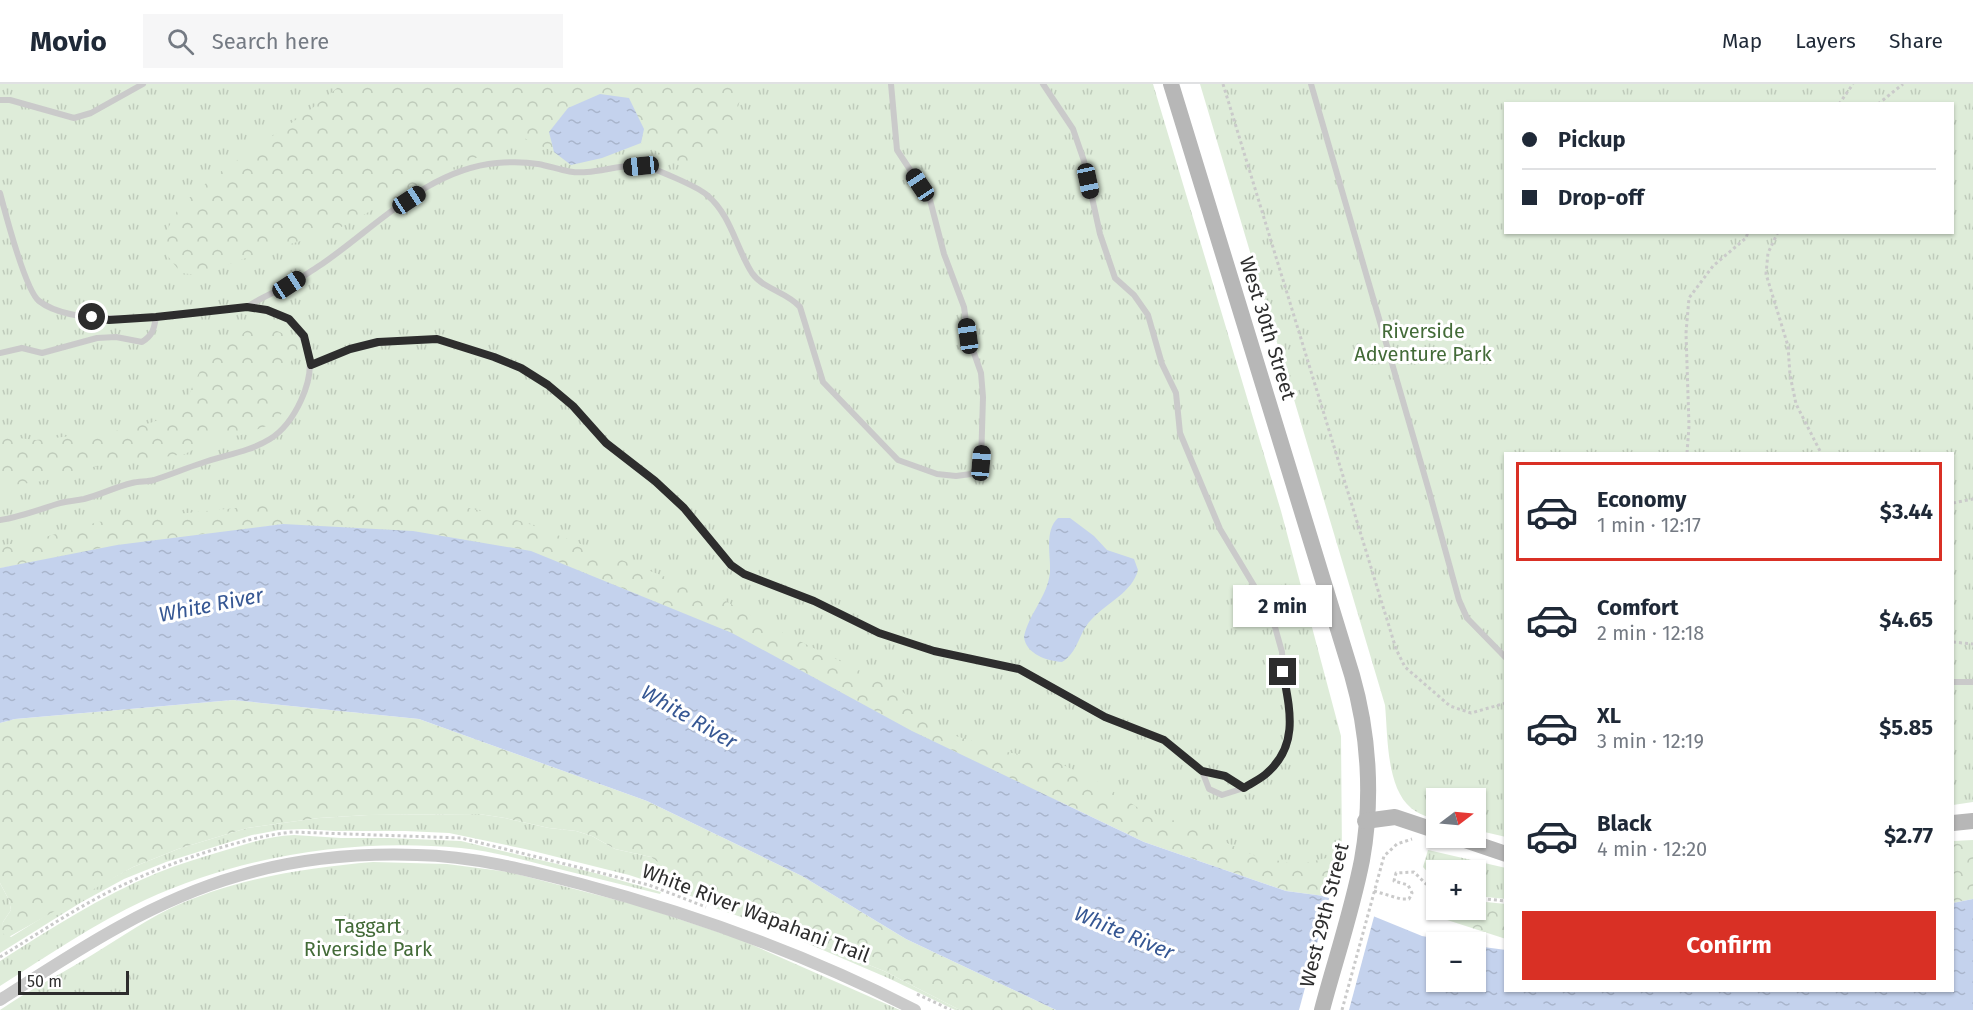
<!DOCTYPE html>
<html lang="en">
<head>
<meta charset="utf-8">
<style>
	:root { --surface:#fff; --page:#f6f6f7; --text:#1f2937; --muted:#747a83; --line:#e0e1e3; --accent:#d93025 }
	body { margin:0; font-family:"Fira Sans",sans-serif; background:var(--page); color:var(--text); height:100vh; display:flex; flex-direction:column; font-size:22px; white-space:nowrap }
	* { box-sizing:border-box; margin:0 }
	p { font-size:20px; color:var(--muted) }
	.icon { flex:none; width:33px; height:33px; fill:none; stroke:currentColor; stroke-width:2; stroke-linecap:round; stroke-linejoin:round }
	.map { position:relative; flex:1; overflow:hidden }
	.panel { position:absolute; left:1504px; top:368px; width:450px; height:540px; display:flex; flex-direction:column; background:var(--surface); border-radius:0px; box-shadow:0 2px 4px #0004 }
	.panel>* { flex:none }
	.top-card { position:absolute; left:1504px; top:18px; width:450px; height:132px; border-radius:0px; box-shadow:0 2px 4px #0004; display:grid; align-content:center; height:132px; padding:0 18px; background:var(--surface) }
	.needle { width:39px; rotate:74deg }
	.fabs { position:absolute; left:1426px; top:704px; display:grid; gap:12px }
	.fabs a { display:grid; place-items:center; width:60px; height:60px; border-radius:0px; background:var(--surface); box-shadow:0 2px 4px #0004; font-size:30px }
	.scale { position:absolute; left:18px; bottom:15px; width:111px; box-sizing:border-box; padding-left:6px; border:3px solid #2d2d2d; border-top:0; font-size:16px; line-height:21px; white-space:nowrap; color:#2d2d2d; -webkit-text-stroke:4px #fff; paint-order:stroke }
	.end { position:absolute; width:27px; height:27px; margin:-14px; border:8px solid #2d2d2d; background:#fff; box-shadow:0 0 0 3px #fff }
	.from { border-radius:50% }
	.bubble { position:absolute; height:42px; border-radius:0px; background:var(--surface); box-shadow:0 2px 4px #0004; font-size:20px; font-weight:700; line-height:42px; text-align:center }
	.car { position:absolute; width:18px; height:36px; margin:-18px -9px; border-radius:8px; box-shadow:0 0 4px 2px #0007; background:linear-gradient(#222 24%,#8ab4d8 0 40%,#222 0 76%,#8ab4d8 0 86%,#222 0) }
	.top-card b { display:flex; align-items:center; gap:21px; height:57px; font-size:22px }
	.top-card b+b { border-top:2px solid var(--line) }
	.top-card i { width:15px; height:15px; background:var(--text) }
	ul { padding:10px 0 0; list-style:none }
	li { display:flex; align-items:center; gap:18px; height:99px; margin:0 12px 9px; padding:0 6px; border:3px solid transparent; border-radius:0px }
	li div { flex:1 }
	li b { display:block; font-size:22px }
	li em { font-style:normal; font-weight:700 }
	li.selected { border-color:var(--accent) }
	li>.icon { width:54px; height:54px; stroke-width:1.5 }
	.button { display:flex; gap:12px; margin-top:auto; padding:12px 18px }
	.button a { flex:1; height:69px; border-radius:0px; background:var(--accent); color:#fff; font-size:24px; font-weight:700; line-height:69px; text-align:center }
	header { display:flex; align-items:center; gap:36px; box-sizing:border-box; height:84px; padding:0 30px; background:var(--surface); border-bottom:2px solid var(--line) }
	header strong { font-size:28px }
	nav { display:flex; gap:33px; margin-inline-start:auto; font-size:21px }
	.search { width:420px; height:54px; background:var(--page); display:flex; align-items:center; gap:15px; box-sizing:border-box; padding:0 21px; border-radius:0px; color:var(--muted); font-size:22px }
	.map>svg:first-child { display:block }
</style>
</head>
<body>
<header>
<strong>Movio</strong>
<div class="search"><svg class="icon" aria-label="search" viewBox="0 0 24 24"><circle cx="10" cy="10" r="6"/><path d="M15 15l6 6"/></svg>Search here</div>
<nav><a>Map</a><a>Layers</a><a>Share</a></nav>
</header>
<div class="map">
<svg width="1973" height="926" viewBox="0 0 1973 926">
	<defs>
		<pattern id="grass-tufts" width="24" height="20" patternUnits="userSpaceOnUse" patternTransform="scale(1.5)"><rect width="24" height="20" fill="#deecd9"/><path d="M3 7l-1-3M5 7V3M7 7l1-3M15 17l-1-3M17 17v-4M19 17l1-3" fill="none" stroke="#bfcbbb"/></pattern>
		<pattern id="forest-crowns" width="20" height="18" patternUnits="userSpaceOnUse" patternTransform="scale(1.5)"><rect width="20" height="18" fill="#deecd9"/><path d="M2 6a3 3 0 1 1 6 0M12 15a3 3 0 1 1 6 0" fill="none" stroke="#bfcbbb"/></pattern>
		<pattern id="water-ripples" width="26" height="14" patternUnits="userSpaceOnUse" patternTransform="scale(1.5)"><rect width="26" height="14" fill="#c4d2ed"/><path d="M2 4q2-2 4 0t4 0M15 11q2-2 4 0t4 0" fill="none" stroke="#a9b5cc"/></pattern>
	</defs>
	<rect width="100%" height="100%" fill="#fff"/>
	<g fill="url(#grass-tufts)" fill-rule="evenodd">
		<path d="M0,0H1153L1281,427L1341,652L1342,773L1324,812L283,440L0,484Z"/>
		<path d="M1200,0H1973V718L1953,721V369H1506V753L1476,746V714H1437V736C1429,733 1418,730 1411,724C1386,703 1388,652 1385,621ZM1506,20H1953V148H1506Z"/>
		<path d="M479,730L505,734L549,744L576,747L592,752L615,765L651,773L773,838L834,867L884,887L960,926H955L888,894L767,842L715,824L706,818L675,806L629,791L525,765L449,749L405,747H335L305,745L279,746L252,751L166,778L124,795L80,819L0,869V799L9,816L11,826L3,838L2,847L11,853L64,820L133,783L178,765L247,744L319,734L368,731Z"/>
		<path d="M294,751L341,754H389L461,757L595,789L661,808L660,810C629,802 598,795 567,787C532,778 497,768 461,764C354,754 242,771 145,816C94,840 47,872 0,902V877C50,845 101,812 157,789C179,780 203,773 226,766C249,759 270,752 294,751Z"/>
		<path d="M1428,766L1506,784V815L1476,812V786H1437V797L1435,796L1423,783Z"/>
		<path d="M373,778L447,780L509,788L640,822L739,855L900,926H0C26,908 55,893 82,877C111,860 139,840 169,825C232,795 303,784 373,778Z"/>
	</g>
	<g fill="url(#forest-crowns)">
		<path d="M342,0H740L741,12L731,49L693,84L665,72L641,59L644,45L600,10L568,24L549,48L554,68L524,54L440,89L332,148L266,167L198,191L181,189L167,171L164,152L179,123L213,93L310,26Z"/>
		<path d="M252,242L270,244L296,255L298,265L284,290L285,326L272,340L241,351L215,354L185,370L78,385L43,397L0,403V352L36,356L115,347L150,339L183,327L194,298L204,280Z"/>
		<path d="M359,414L469,424L524,438L722,515L783,549L903,608L946,649L1011,669L1047,673L1098,698L1140,725L1190,742L1253,771L1297,781L1331,773L1340,782L1324,812L1286,807L1144,758L912,647L732,549L531,467L413,447L305,441C318,410 330,416 359,414Z"/>
		<path d="M275,420L287,422L283,440L117,461L0,484V462L38,455L98,438Z"/>
		<path d="M233,616L419,635L647,717L802,792L906,855L1056,926H960L884,887L834,867L773,838L717,815L688,800L651,773L615,765L592,752L576,747L549,744L505,734L479,730L368,731L319,734L247,744L178,765L133,783L7,854L1,847L3,838L11,826L9,816L0,799V639L15,635Z"/>
		<path d="M1973,756V815L1953,819V757Z"/>
		<path d="M1476,817L1506,820V855L1441,834L1438,825H1476Z"/>
	</g>
	<g fill="url(#water-ripples)">
		<path d="M600,10L629,14L644,45L641,59L602,74L571,81L554,68L549,48L568,24Z"/>
		<path d="M1058,434H1070L1094,452L1107,466L1134,475L1138,486C1132,509 1106,519 1091,536C1079,548 1078,569 1062,578C1047,577 1026,570 1024,553C1028,531 1048,512 1050,488C1051,471 1044,447 1058,434Z"/>
		<path d="M283,440L413,447L531,467L732,549L912,647L1144,758L1286,807L1324,812L1422,852L1456,858H1437V897H1476V862L1506,866V906H1662L1670,908L1695,906H1953V819L1973,815V926H1056L906,855L802,792L647,717L419,635L233,616L15,635L0,639V484L117,461Z"/>
	</g>
	<path fill="#fff" d="M1330,811L1375,829L1349,926H1299Z"/>
	<g fill="none" stroke-linecap="round" stroke-linejoin="round">
		<g stroke="#cacaca" stroke-width="3" stroke-dasharray="3 3" stroke-linecap="butt">
			<path d="M1223,0L1396,565L1405,583L1450,622L1471,629L1506,619"/>
			<path d="M1839,20L1853,0"/>
			<path d="M1878,20L1903,0"/>
			<path d="M1778,148L1768,169L1766,190L1788,262L1790,291L1796,320L1821,369"/>
			<path d="M1687,369L1689,342L1686,249L1689,214L1713,182L1746,154L1748,148"/>
			<path d="M1953,419L1973,415"/>
			<path d="M1953,558L1973,560"/>
			<path d="M1374,807L1401,815H1409L1412,809L1408,801L1394,797L1396,789L1414,788L1426,800H1437"/>
			<path d="M1476,814L1506,817"/>
			<path d="M0,873C41,848 83,819 127,799C159,784 192,772 226,762C248,756 270,750 293,748L461,754L649,801L706,823"/>
			<path d="M917,910L951,926"/>
			<path d="M1342,926L1384,772L1397,760L1412,755"/>
		</g>
		<g stroke="#cacaca" stroke-width="6">
			<path d="M1311,0L1429,407L1459,516L1467,534L1506,574"/>
			<path d="M0,16H10L74,34L91,29L143,0"/>
			<path d="M0,109C5,128 26,207 39,217C80,249 196,228 247,223C260,214 273,209 287,202C299,196 311,187 322,180C376,143 428,85 497,79C509,78 526,78 538,80C555,83 568,90 587,88C604,87 624,80 641,82C653,83 698,103 707,111C731,131 736,164 752,189C763,205 787,208 800,223L823,298L898,376L937,390L956,392L971,390L981,379L983,313L981,289L968,252L964,223L944,170L930,116L897,66L891,0"/>
			<path d="M0,269L22,264L42,269L97,254L116,253L142,258C153,251 154,245 156,233"/>
			<path d="M311,281L350,265L378,259L437,255L494,273L521,284L548,301L573,322L606,359L655,397L684,424L731,481L744,490L814,517L879,549L934,567L1019,585L1105,633L1164,656L1202,687L1209,705L1222,711L1244,704L1266,691L1280,676L1289,655L1290,628L1283,588L1282,568L1275,543L1259,510L1220,445L1180,349L1176,309L1162,280L1148,231L1134,211L1115,194L1100,150L1084,77L1073,45L1043,0"/>
			<path d="M0,436C20,433 38,426 57,420C66,417 75,417 84,415C100,411 115,403 132,399C139,397 147,398 154,396C170,391 186,384 202,379C225,371 249,368 270,355C294,340 316,296 308,268C299,235 280,228 248,223"/>
			<path d="M1953,598H1973"/>
			<path d="M1202,687L1225,692L1244,704"/>
		</g>
		<path stroke="#cacaca" stroke-width="12" d="M0,916C76,867 151,817 238,792C295,775 358,769 417,771C472,772 528,786 581,800C697,831 808,871 915,926"/>
		<g stroke="#b7b7b7" stroke-width="16">
			<path d="M1171,0L1352,591C1369,650 1373,715 1362,776C1352,827 1335,877 1322,926"/>
			<path d="M1365,737L1395,733L1437,747"/>
			<path d="M1953,739L1973,737"/>
			<path d="M1456,753L1506,770"/>
		</g>
	</g>
	<g fill="none" stroke-linecap="round" stroke-linejoin="round">
		<path stroke="#2d2d2d" stroke-width="8" d="M92,233L109,236L156,233L247,223L267,226L289,235L304,252L311,281L350,265L378,258L437,255L494,273L521,284L548,301L573,322L606,359L655,397L684,424L731,481L744,490L814,517L879,549L934,567L1019,585L1105,633L1164,656L1202,687L1225,692L1244,704C1251,699 1261,695 1267,689C1299,661 1290,626 1283,588"/>
	</g>
	<g text-anchor="middle" dominant-baseline="central" stroke-width="6" stroke-linejoin="round" paint-order="stroke">
		<g font-size="20" fill="#2d2d2d" stroke="#fff">
			<text transform="translate(1268 244) rotate(73)">West 30th Street</text>
			<text transform="translate(756 829) rotate(21)">White River Wapahani Trail</text>
			<text transform="translate(1324 831) rotate(-76)">West 29th Street</text>
		</g>
		<g font-size="20" fill="#436b38" stroke="#fff">
			<text x="1423" y="247">Riverside<tspan x="1423" dy="23">Adventure Park</tspan></text>
			<text x="368" y="842">Taggart<tspan x="368" dy="23">Riverside Park</tspan></text>
		</g>
		<g font-size="21" font-style="italic" fill="#365793" stroke="#fff">
			<text transform="translate(211 521) rotate(-11)">White River</text>
			<text transform="translate(689 633) rotate(30)">White River</text>
			<text transform="translate(1124 849) rotate(23)">White River</text>
		</g>
	</g>
</svg>
<div class="fabs">
<a><svg class="needle" viewBox="-14 -14 28 28"><path d="M0-13l5 13h-10z" fill="#e53935"/><path d="M0 13l5-13h-10z" fill="#747a83"/></svg></a>
<a>+</a>
<a>−</a>
</div>
<div class="scale">50 m</div>
<i class="end from" style="left:92px;top:233px"></i>
<i class="end" style="left:1283px;top:588px"></i>
<div class="bubble" style="left:1233px;top:501px;width:99px">2 min</div>
<i class="car" style="left:641px;top:82px;rotate:264deg"></i>
<i class="car" style="left:1088px;top:97px;rotate:168deg"></i>
<i class="car" style="left:920px;top:101px;rotate:326deg"></i>
<i class="car" style="left:409px;top:116px;rotate:57deg"></i>
<i class="car" style="left:289px;top:201px;rotate:57deg"></i>
<i class="car" style="left:968px;top:252px;rotate:352deg"></i>
<i class="car" style="left:981px;top:379px;rotate:5deg"></i>
<div class="top-card">
<b><i class="from"></i>Pickup</b>
<b><i></i>Drop-off</b>
</div>
<section class="panel">
<ul>
<li class="selected"><svg class="icon" aria-label="car" viewBox="0 0 24 24"><path d="M5 17H2v-5l4-1 3-4h7l3 4 3 1v5h-3M9 17h6M6 11h13"/><circle cx="7" cy="17" r="2"/><circle cx="17" cy="17" r="2"/></svg><div><b>Economy</b><p>1 min · 12:17</p></div><em>$3.44</em></li>
<li><svg class="icon" aria-label="car" viewBox="0 0 24 24"><path d="M5 17H2v-5l4-1 3-4h7l3 4 3 1v5h-3M9 17h6M6 11h13"/><circle cx="7" cy="17" r="2"/><circle cx="17" cy="17" r="2"/></svg><div><b>Comfort</b><p>2 min · 12:18</p></div><em>$4.65</em></li>
<li><svg class="icon" aria-label="car" viewBox="0 0 24 24"><path d="M5 17H2v-5l4-1 3-4h7l3 4 3 1v5h-3M9 17h6M6 11h13"/><circle cx="7" cy="17" r="2"/><circle cx="17" cy="17" r="2"/></svg><div><b>XL</b><p>3 min · 12:19</p></div><em>$5.85</em></li>
<li><svg class="icon" aria-label="car" viewBox="0 0 24 24"><path d="M5 17H2v-5l4-1 3-4h7l3 4 3 1v5h-3M9 17h6M6 11h13"/><circle cx="7" cy="17" r="2"/><circle cx="17" cy="17" r="2"/></svg><div><b>Black</b><p>4 min · 12:20</p></div><em>$2.77</em></li>
</ul>
<div class="button"><a>Confirm</a></div>
</section>
</div>
</body>
</html>
